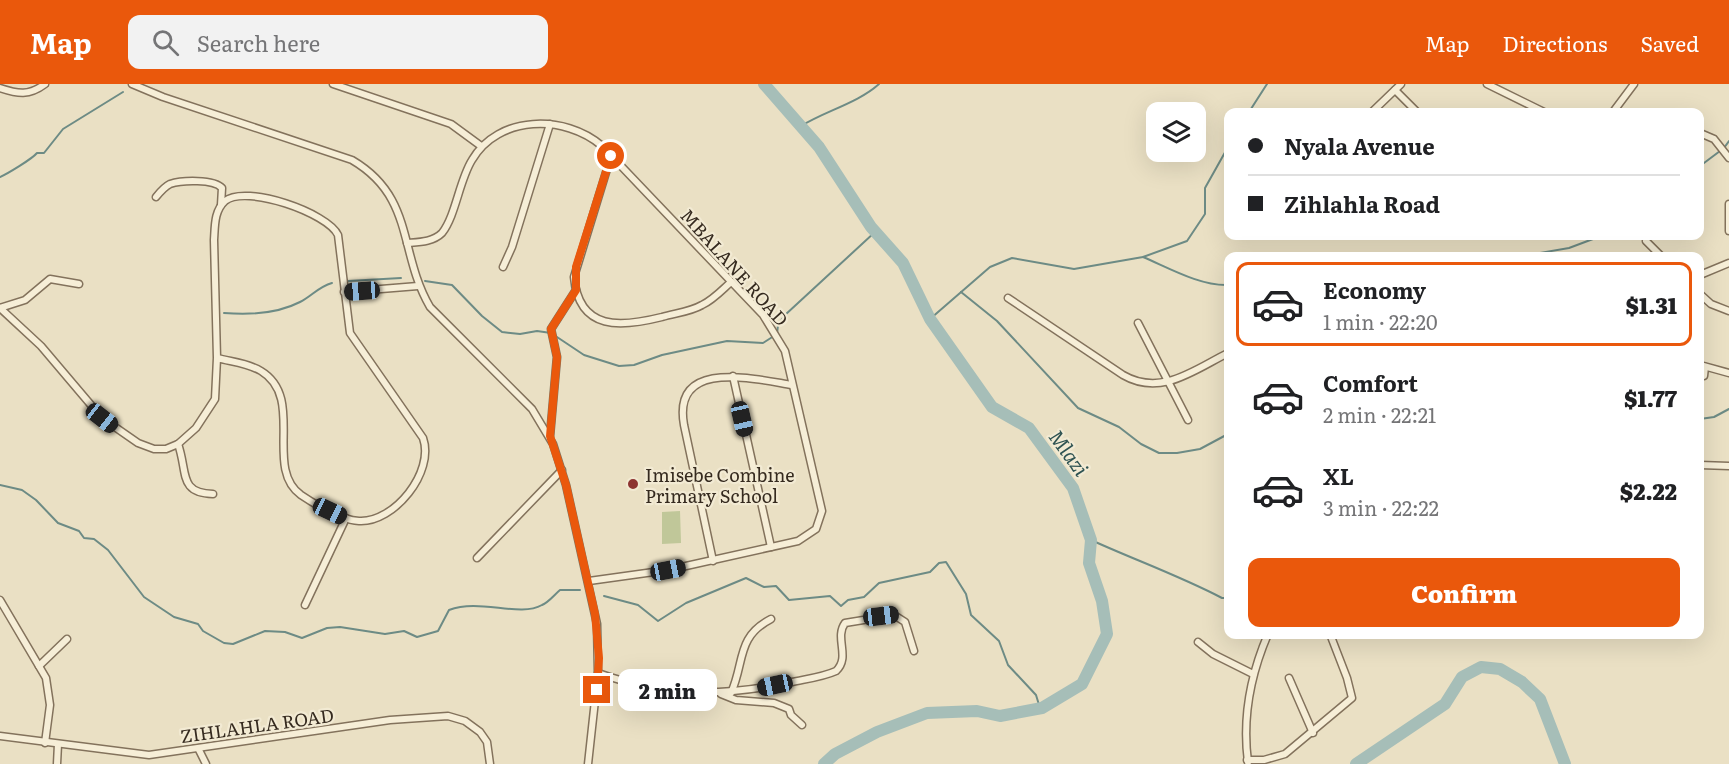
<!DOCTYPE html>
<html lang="en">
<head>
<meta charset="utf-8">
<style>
	:root { --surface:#fff; --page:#f2f2f2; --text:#202124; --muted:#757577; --line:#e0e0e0; --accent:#ea580c }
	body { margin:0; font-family:Literata,serif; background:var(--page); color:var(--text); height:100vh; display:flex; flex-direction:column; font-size:22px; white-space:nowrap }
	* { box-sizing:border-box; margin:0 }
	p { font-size:20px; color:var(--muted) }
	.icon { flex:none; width:33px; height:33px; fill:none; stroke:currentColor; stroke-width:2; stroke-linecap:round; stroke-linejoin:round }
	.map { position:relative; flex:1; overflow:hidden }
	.sheet { position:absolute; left:1224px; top:168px; width:480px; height:387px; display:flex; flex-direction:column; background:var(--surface); border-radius:12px; box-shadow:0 6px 24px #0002 }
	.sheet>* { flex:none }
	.hud { position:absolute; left:1224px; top:24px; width:480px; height:132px; border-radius:12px; box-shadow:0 6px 24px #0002; display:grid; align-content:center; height:132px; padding:0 24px; background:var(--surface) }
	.controls { position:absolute; left:1146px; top:18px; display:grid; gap:12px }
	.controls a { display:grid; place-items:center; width:60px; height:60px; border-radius:12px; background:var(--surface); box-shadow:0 6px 24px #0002; font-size:30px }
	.end { position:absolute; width:27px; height:27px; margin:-14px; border:8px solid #ea580c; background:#fff; box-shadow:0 0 0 3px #fff }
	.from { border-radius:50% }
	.bubble { position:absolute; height:42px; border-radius:12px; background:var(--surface); box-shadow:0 6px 24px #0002; font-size:20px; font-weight:800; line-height:42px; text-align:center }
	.car { position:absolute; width:18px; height:36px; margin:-18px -9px; border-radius:8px; box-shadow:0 0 4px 2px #0007; background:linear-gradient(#222 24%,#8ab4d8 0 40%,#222 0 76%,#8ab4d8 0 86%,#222 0) }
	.hud b { display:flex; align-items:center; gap:21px; height:57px; font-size:22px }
	.hud b+b { border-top:2px solid var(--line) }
	.hud i { width:15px; height:15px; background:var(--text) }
	ul { padding:10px 0 0; list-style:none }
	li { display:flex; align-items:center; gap:18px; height:84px; margin:0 12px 9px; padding:0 12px; border:3px solid transparent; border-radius:12px }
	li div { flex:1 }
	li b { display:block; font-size:22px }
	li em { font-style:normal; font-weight:800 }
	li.selected { border-color:var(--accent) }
	li>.icon { width:54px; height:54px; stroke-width:1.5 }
	.cta { display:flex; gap:12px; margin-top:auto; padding:12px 24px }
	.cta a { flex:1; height:69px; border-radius:12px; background:var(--accent); color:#fff; font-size:24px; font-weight:800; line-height:69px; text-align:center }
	header { display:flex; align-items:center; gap:36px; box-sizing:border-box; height:84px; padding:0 30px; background:var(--accent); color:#fff }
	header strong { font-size:28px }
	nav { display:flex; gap:33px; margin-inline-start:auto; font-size:21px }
	.search { width:420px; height:54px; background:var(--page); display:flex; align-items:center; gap:15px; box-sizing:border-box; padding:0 21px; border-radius:12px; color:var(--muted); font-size:22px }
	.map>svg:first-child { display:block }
</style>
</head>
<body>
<header>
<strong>Map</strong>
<div class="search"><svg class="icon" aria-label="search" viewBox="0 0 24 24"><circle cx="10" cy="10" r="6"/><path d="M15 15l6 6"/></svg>Search here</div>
<nav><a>Map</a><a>Directions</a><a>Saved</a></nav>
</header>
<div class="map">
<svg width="1729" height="680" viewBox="0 0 1729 680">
	<rect width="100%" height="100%" fill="#eae0c4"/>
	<path fill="#c0c799" d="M680,427L681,459L662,460V428Z"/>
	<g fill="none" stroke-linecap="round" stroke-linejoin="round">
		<g stroke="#6d8b85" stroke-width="2">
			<path d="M1249,28L1267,0"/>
			<path d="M801,42C825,27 858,19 879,0"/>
			<path d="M1700,82L1724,64L1729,57"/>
			<path d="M0,93C7,90 32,75 37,69H44L63,45L123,8"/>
			<path d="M1522,172L1569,164L1601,152"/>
			<path d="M1143,173C1169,184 1200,202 1228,201"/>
			<path d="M348,197L401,194"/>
			<path d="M425,197L452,201L482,232L502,248L520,250L537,247L551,249L584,271L619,282L634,281L662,271L727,257L763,259L777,250L778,241L785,231L875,148"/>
			<path d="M961,208L997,237L1078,324L1119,343L1141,360L1159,369H1177L1200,365L1228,350"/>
			<path d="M224,229C249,231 277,230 300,218C312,212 318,203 332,199"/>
			<path d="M930,235L990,183L1012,174L1074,185L1143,173L1187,157L1205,130V104L1228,63"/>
			<path d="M1700,335L1714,333L1729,325"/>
			<path d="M0,401L22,406L36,416L58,439L79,447L84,454L94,455L108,466L144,513L174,533L198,540L203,547L224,559L233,560L265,547L285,548L302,554L327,544L340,543L385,550L404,547L417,553L438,547L449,526C480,514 519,534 542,521C549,518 554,511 560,506H580"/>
			<path d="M1091,456C1135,476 1180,492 1222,514H1228"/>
			<path d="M604,512L638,521L658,537L686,519L746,494L764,503L776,502L789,516L830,512L841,522L848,516L864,513L879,499L930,488L939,479L946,478L966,510L971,531L999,557L1008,581L1036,611L1040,624"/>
		</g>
		<g stroke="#a6beb8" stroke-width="12">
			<path d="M764,0L819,63L871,143L903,179L930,235L992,323L1029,344L1073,404L1091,456L1089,479L1102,517L1107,550L1082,600L1042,624L1000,632L977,627L927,629L877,648L835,670L824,680"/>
			<path d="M1356,680L1445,620L1462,593L1481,583L1500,585L1522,598L1540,615L1565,680"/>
		</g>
		<g stroke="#83725c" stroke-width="9">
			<g id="street">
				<path d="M132,0L163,13L352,76C415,113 398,168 430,223L532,325L553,360L566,401L597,540L598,589L588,680"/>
				<path d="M333,0L451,40L481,62"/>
				<path d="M1487,0L1544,28"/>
				<path d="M0,4C18,10 29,12 45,0"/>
				<path d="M1395,6L1417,28"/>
				<path d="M1372,28L1401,0"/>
				<path d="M1613,28L1634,0"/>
				<path d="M1700,49L1714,55L1729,74"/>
				<path d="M611,72L574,193C579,248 622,243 662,233C675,229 690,228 702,221C713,216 722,206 731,198"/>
				<path d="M156,113C160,108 164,103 170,100C182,96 214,95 222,104L221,121"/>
				<path d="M1729,120V147"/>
				<path d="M1646,157L1661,172"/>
				<path d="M407,159C419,158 433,158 442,149C456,131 459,97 472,76C498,31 565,30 602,62L763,231L785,267L822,427L816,445L798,457L668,486L589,497"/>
				<path d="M503,183L512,163L550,40"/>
				<path d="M1700,191L1729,179"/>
				<path d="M344,208L418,202"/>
				<path d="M1700,210L1711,220L1729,227"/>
				<path d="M1008,214L1123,291C1161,313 1194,286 1228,269"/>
				<path d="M0,224L41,262L102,334L138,359L154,365H166L178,360L196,344L215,315L217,274L214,156C215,142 214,127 225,117C246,100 328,129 338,151L350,249L423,354C435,388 394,439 359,437C340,436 316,421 301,411C263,384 306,314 261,287C248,279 232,278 217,274"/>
				<path d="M0,224L25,216L50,195L79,200"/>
				<path d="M1138,239L1188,336"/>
				<path d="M1700,281L1729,289"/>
				<path d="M733,292L771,463"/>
				<path d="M1704,292L1705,283"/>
				<path d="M550,352L557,273L551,245L576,206"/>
				<path d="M178,360C188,388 178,409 213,410"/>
				<path d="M1700,381L1729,382"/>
				<path d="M477,474L562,386"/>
				<path d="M713,477L684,341C672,274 754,295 792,301"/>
				<path d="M0,516L46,594L50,621L45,659"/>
				<path d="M305,521L346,434"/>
				<path d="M1198,558L1213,570L1253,590"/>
				<path d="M39,582L67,555"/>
				<path d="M598,589C666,613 722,613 792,598C806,595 823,593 836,587C851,573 834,554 845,539L894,531L905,538L914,567"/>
				<path d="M1289,594L1313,649"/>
				<path d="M731,609C745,578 736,553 771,535"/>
				<path d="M721,610L736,616L774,619L789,625L791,631L802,641"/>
				<path d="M0,652L149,671L390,636L448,632L465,637L480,648L487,658L490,680"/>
				<path d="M199,666L206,680"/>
				<path d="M1247,676H1264L1285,670L1352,614L1347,594L1330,550"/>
				<path d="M1248,678C1242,633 1250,592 1268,550"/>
				<path d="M57,680L58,660"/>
			</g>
		</g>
		<use href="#street" stroke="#f6eed7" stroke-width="6"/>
	</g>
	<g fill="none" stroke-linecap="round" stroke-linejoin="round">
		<path stroke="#ea580c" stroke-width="8" d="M597,606L599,574L595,530L566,401L550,352L557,273L551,245L576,206V183L611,72"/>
	</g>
	<circle fill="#8d3431" stroke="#f2ead3" stroke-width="2" cx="633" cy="400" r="6"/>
	<g text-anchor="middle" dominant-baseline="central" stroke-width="4.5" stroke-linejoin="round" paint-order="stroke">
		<g font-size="18" fill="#352a1f" stroke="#f2ead3">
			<text transform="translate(735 183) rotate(48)">MBALANE ROAD</text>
			<text transform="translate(257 641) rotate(-8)">ZIHLAHLA ROAD</text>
		</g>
		<g font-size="18" fill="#352a1f" stroke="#f2ead3" text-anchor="start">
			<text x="645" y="390">Imisebe Combine<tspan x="645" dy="21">Primary School</tspan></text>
		</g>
		<g font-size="20" font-style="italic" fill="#2f5352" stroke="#f2ead3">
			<text transform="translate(1070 368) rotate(54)">Mlazi</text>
		</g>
	</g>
</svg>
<div class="controls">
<a><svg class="icon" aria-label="layers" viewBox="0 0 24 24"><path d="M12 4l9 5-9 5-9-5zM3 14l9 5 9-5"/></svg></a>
</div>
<i class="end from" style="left:611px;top:72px"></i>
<i class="end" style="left:597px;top:606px"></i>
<div class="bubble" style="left:618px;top:585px;width:99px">2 min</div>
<i class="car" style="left:362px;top:207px;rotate:266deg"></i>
<i class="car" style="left:102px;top:334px;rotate:128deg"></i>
<i class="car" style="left:742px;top:335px;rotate:167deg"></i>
<i class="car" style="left:330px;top:427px;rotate:115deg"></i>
<i class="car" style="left:668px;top:486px;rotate:79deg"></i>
<i class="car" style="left:881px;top:532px;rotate:83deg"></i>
<i class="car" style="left:775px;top:601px;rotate:258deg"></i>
<div class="hud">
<b><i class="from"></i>Nyala Avenue</b>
<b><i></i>Zihlahla Road</b>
</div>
<section class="sheet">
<ul>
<li class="selected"><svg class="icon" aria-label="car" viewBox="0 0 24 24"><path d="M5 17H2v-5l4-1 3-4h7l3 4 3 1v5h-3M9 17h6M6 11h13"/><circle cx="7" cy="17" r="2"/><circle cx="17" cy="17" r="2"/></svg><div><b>Economy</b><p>1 min · 22:20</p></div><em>$1.31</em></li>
<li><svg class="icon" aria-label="car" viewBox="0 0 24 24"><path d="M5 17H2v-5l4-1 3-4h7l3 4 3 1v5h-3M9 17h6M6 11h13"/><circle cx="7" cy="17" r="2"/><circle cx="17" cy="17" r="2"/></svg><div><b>Comfort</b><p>2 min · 22:21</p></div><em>$1.77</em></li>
<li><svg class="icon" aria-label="car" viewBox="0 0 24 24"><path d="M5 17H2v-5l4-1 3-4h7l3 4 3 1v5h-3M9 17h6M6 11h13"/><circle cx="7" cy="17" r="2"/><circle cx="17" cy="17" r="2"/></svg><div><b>XL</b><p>3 min · 22:22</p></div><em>$2.22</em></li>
</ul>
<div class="cta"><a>Confirm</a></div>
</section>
</div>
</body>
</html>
